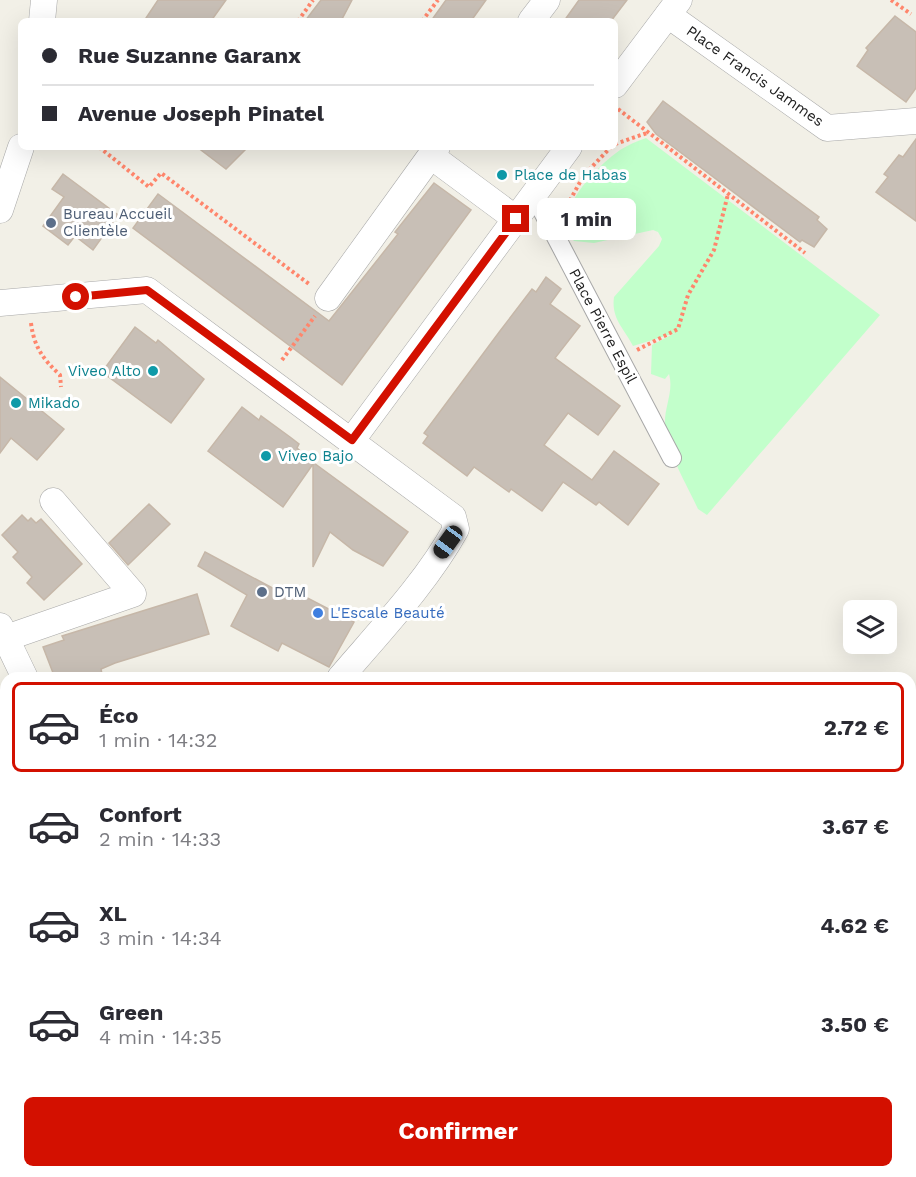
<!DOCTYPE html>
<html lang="fr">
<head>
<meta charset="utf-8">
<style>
	:root { --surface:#fff; --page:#f7f7f7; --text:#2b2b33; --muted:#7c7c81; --line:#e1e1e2; --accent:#d31000 }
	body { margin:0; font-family:"Work Sans",sans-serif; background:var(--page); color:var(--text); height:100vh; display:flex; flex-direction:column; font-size:22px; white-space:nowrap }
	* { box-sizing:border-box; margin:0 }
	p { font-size:20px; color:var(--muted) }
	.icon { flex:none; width:33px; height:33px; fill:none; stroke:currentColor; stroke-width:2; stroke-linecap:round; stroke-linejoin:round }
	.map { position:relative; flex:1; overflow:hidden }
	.drawer { position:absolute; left:0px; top:672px; width:916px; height:506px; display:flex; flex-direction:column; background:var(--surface); border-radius:18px 18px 0 0; box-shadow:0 6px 24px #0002 }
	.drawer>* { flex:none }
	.hud { position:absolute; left:18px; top:18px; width:600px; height:132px; border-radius:9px; box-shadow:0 6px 24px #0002; display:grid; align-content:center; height:132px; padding:0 24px; background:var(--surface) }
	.fabs { position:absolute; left:843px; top:600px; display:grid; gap:12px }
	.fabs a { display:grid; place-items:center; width:54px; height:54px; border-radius:9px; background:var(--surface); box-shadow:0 6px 24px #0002; font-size:30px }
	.end { position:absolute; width:27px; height:27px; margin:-14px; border:8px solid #d31000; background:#fff; box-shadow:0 0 0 3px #fff }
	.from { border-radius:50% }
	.bubble { position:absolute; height:42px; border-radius:9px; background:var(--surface); box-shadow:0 6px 24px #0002; font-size:20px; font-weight:700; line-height:42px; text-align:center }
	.car { position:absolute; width:18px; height:36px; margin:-18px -9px; border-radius:8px; box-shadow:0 0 4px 2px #0007; background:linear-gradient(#222 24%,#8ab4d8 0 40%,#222 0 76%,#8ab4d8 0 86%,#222 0) }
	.hud b { display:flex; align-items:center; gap:21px; height:57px; font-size:22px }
	.hud b+b { border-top:2px solid var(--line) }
	.hud i { width:15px; height:15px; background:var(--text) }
	ul { padding:10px 0 0; list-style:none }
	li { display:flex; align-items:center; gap:18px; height:90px; margin:0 12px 9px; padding:0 12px; border:3px solid transparent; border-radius:9px }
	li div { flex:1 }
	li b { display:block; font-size:22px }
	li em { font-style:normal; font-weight:700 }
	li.on { border-color:var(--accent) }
	li>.icon { width:54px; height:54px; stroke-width:1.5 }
	.action { display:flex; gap:12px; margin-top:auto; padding:12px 24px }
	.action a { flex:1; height:69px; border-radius:9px; background:var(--accent); color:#fff; font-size:24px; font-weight:700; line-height:69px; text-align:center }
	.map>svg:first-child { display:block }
</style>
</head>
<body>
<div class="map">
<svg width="916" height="1177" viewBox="0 0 916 1177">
	<rect width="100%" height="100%" fill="#f2f0e7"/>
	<g fill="#a6d598">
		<path d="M910,977L916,984V1144L911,1152Z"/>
		<path d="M399,1172H897L893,1177H399Z"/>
	</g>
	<path fill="#c2ffcb" d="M646,138L880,315L707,515L698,509C686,483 668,454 665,425C664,407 674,392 669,374L665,379L651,374L652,345L675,333L633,346C624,328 611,319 614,297L659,246L662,239L658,232L653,230L594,243L574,241C549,214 597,166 620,150C628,145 637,141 646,138Z"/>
	<g fill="#c8bfb6" stroke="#c6b7a8" stroke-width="1.5">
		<path d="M158,0H226L211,21H144Z"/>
		<path d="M321,0H352L341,21H305Z"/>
		<path d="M446,0H486L471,21H431Z"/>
		<path d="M579,0H627L611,21H564Z"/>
		<path d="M895,16L916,32V88L906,102L857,66L868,50L866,48Z"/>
		<path d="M663,101L819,217L817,220L827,229L814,247L802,240L800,242L656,134L647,122Z"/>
		<path d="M916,139V221L876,192L888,177L884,174L899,155L903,157Z"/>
		<path d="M197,147H248L226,169Z"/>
		<path d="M63,174L118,215L93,250L75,236L68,245L43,226L64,197L52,189Z"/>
		<path d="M434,183L471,210L342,385L133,228L158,194L329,321L398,234L395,232Z"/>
		<path d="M546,277L561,289L550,304L580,326L555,358L620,406L598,435L568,413L544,445L592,480L614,451L659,484L628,525L599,502L596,505L563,482L542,511L511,489L509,492L474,467L467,476L423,443L428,436L424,433L500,331L532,289L536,292Z"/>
		<path d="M135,327L156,343L158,340L204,379L171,423L102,372Z"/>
		<path d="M0,377L64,429L37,460L11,438L0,453Z"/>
		<path d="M242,407L259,420L261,416L290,437L299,444L297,448L314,463L408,532L383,566L353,550L330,532L313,567V464L283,507L208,451Z"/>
		<path d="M149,504L170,524L128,565L109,543Z"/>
		<path d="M22,515L28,521L31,518L36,523L41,519L82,564L44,600L27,583L32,577L13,557L18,552L2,535Z"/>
		<path d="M205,552L293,599L296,592L354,622L329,667L282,643L278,651L231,626L247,595L198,566Z"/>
		<path d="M197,594L209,634L115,663L101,669L102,674L91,678H55L43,647L64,640L62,636Z"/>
	</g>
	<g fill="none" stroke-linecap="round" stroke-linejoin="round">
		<g stroke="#a8a8a8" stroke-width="20">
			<path id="pedestrian" d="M534,195L672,458"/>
		</g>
		<g stroke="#a8a8a8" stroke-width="27">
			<g id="minor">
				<path d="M668,15L827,128L916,121"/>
				<path d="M42,21L44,0"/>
				<path d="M531,21L547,0"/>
				<path d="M615,85L679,0"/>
				<path d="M431,156L516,219"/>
				<path d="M0,210L21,147"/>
				<path d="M328,298L437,147"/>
				<path d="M0,303L147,290L453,517L456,529C426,583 380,631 340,678"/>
				<path d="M352,440L569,147"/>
				<path d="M0,626L25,678"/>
				<path d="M6,638L133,594L53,501"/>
			</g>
		</g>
		<g stroke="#ff866c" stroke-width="4" stroke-dasharray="3 3" stroke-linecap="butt">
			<path d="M891,0L911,14"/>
			<path d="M298,21L313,0"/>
			<path d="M422,21L438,0"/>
			<path d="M618,109L805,253"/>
			<path d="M615,144L647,133"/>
			<path d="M99,147L149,187L161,173L309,284"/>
			<path d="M564,211L584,175L611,147"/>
			<path d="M31,323C34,347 43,359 60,375L61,387"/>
			<path d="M637,350L678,329L688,295L714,250L728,194"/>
			<path d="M282,360L315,316"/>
		</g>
		<use href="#pedestrian" stroke="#fff" stroke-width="18"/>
		<use href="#minor" stroke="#fff" stroke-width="26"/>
	</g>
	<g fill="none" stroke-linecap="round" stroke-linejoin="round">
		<path stroke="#d31000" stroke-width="8" d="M76,297L147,290L352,440L516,219"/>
	</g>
	<g fill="#0f9aa8" stroke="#fff" stroke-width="2">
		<circle cx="502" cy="175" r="6"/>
		<circle cx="153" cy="371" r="6"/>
		<circle cx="16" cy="403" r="6"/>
		<circle cx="266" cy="456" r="6"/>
	</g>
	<g fill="#5c6f8a" stroke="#fff" stroke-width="2">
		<circle cx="51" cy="223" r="6"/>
		<circle cx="262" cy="592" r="6"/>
	</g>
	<circle fill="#3f7fe0" stroke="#fff" stroke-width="2" cx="318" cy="613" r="6"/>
	<g text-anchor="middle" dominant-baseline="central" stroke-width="6" stroke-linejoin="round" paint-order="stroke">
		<g font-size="15" fill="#212121" stroke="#fff">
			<text transform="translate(755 76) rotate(35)">Place Francis Jammes</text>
			<text transform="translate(603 326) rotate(62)">Place Pierre Espil</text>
		</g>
		<g font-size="15" fill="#0d838f" stroke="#fff" text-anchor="start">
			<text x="514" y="175">Place de Habas</text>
			<text x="141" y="371" text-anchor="end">Viveo Alto</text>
			<text x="28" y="403">Mikado</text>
			<text x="278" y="456">Viveo Bajo</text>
		</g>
		<g font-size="15" fill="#4e5e75" stroke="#fff" text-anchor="start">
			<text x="63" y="214">Bureau Accueil<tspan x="63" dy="17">Clientèle</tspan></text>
			<text x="274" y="592">DTM</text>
		</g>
		<g font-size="15" fill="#366cbe" stroke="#fff" text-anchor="start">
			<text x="330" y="613">L'Escale Beauté</text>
		</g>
	</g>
</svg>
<div class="fabs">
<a><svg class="icon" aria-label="layers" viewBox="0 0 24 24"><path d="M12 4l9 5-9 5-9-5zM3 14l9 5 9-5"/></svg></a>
</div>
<i class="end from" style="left:76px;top:297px"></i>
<i class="end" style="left:516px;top:219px"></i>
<div class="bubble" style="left:537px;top:198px;width:99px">1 min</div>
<i class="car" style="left:448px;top:542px;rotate:216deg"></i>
<div class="hud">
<b><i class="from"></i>Rue Suzanne Garanx</b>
<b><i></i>Avenue Joseph Pinatel</b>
</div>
<section class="drawer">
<ul>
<li class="on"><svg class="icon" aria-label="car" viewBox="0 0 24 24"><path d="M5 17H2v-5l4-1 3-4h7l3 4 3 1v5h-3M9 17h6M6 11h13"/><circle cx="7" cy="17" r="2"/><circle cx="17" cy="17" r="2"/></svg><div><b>Éco</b><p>1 min · 14:32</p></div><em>2.72 €</em></li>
<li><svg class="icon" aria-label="car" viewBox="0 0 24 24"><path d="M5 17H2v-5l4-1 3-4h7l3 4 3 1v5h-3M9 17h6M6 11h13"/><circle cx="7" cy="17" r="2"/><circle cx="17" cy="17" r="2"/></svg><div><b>Confort</b><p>2 min · 14:33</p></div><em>3.67 €</em></li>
<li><svg class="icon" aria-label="car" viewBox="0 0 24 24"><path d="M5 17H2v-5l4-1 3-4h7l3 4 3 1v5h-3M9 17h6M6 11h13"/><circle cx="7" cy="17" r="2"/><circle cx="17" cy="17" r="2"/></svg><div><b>XL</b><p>3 min · 14:34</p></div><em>4.62 €</em></li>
<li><svg class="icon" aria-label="car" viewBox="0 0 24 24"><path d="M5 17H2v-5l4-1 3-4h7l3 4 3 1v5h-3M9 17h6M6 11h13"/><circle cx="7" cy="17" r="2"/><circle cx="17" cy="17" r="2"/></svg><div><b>Green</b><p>4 min · 14:35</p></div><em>3.50 €</em></li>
</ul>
<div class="action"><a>Confirmer</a></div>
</section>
</div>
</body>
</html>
